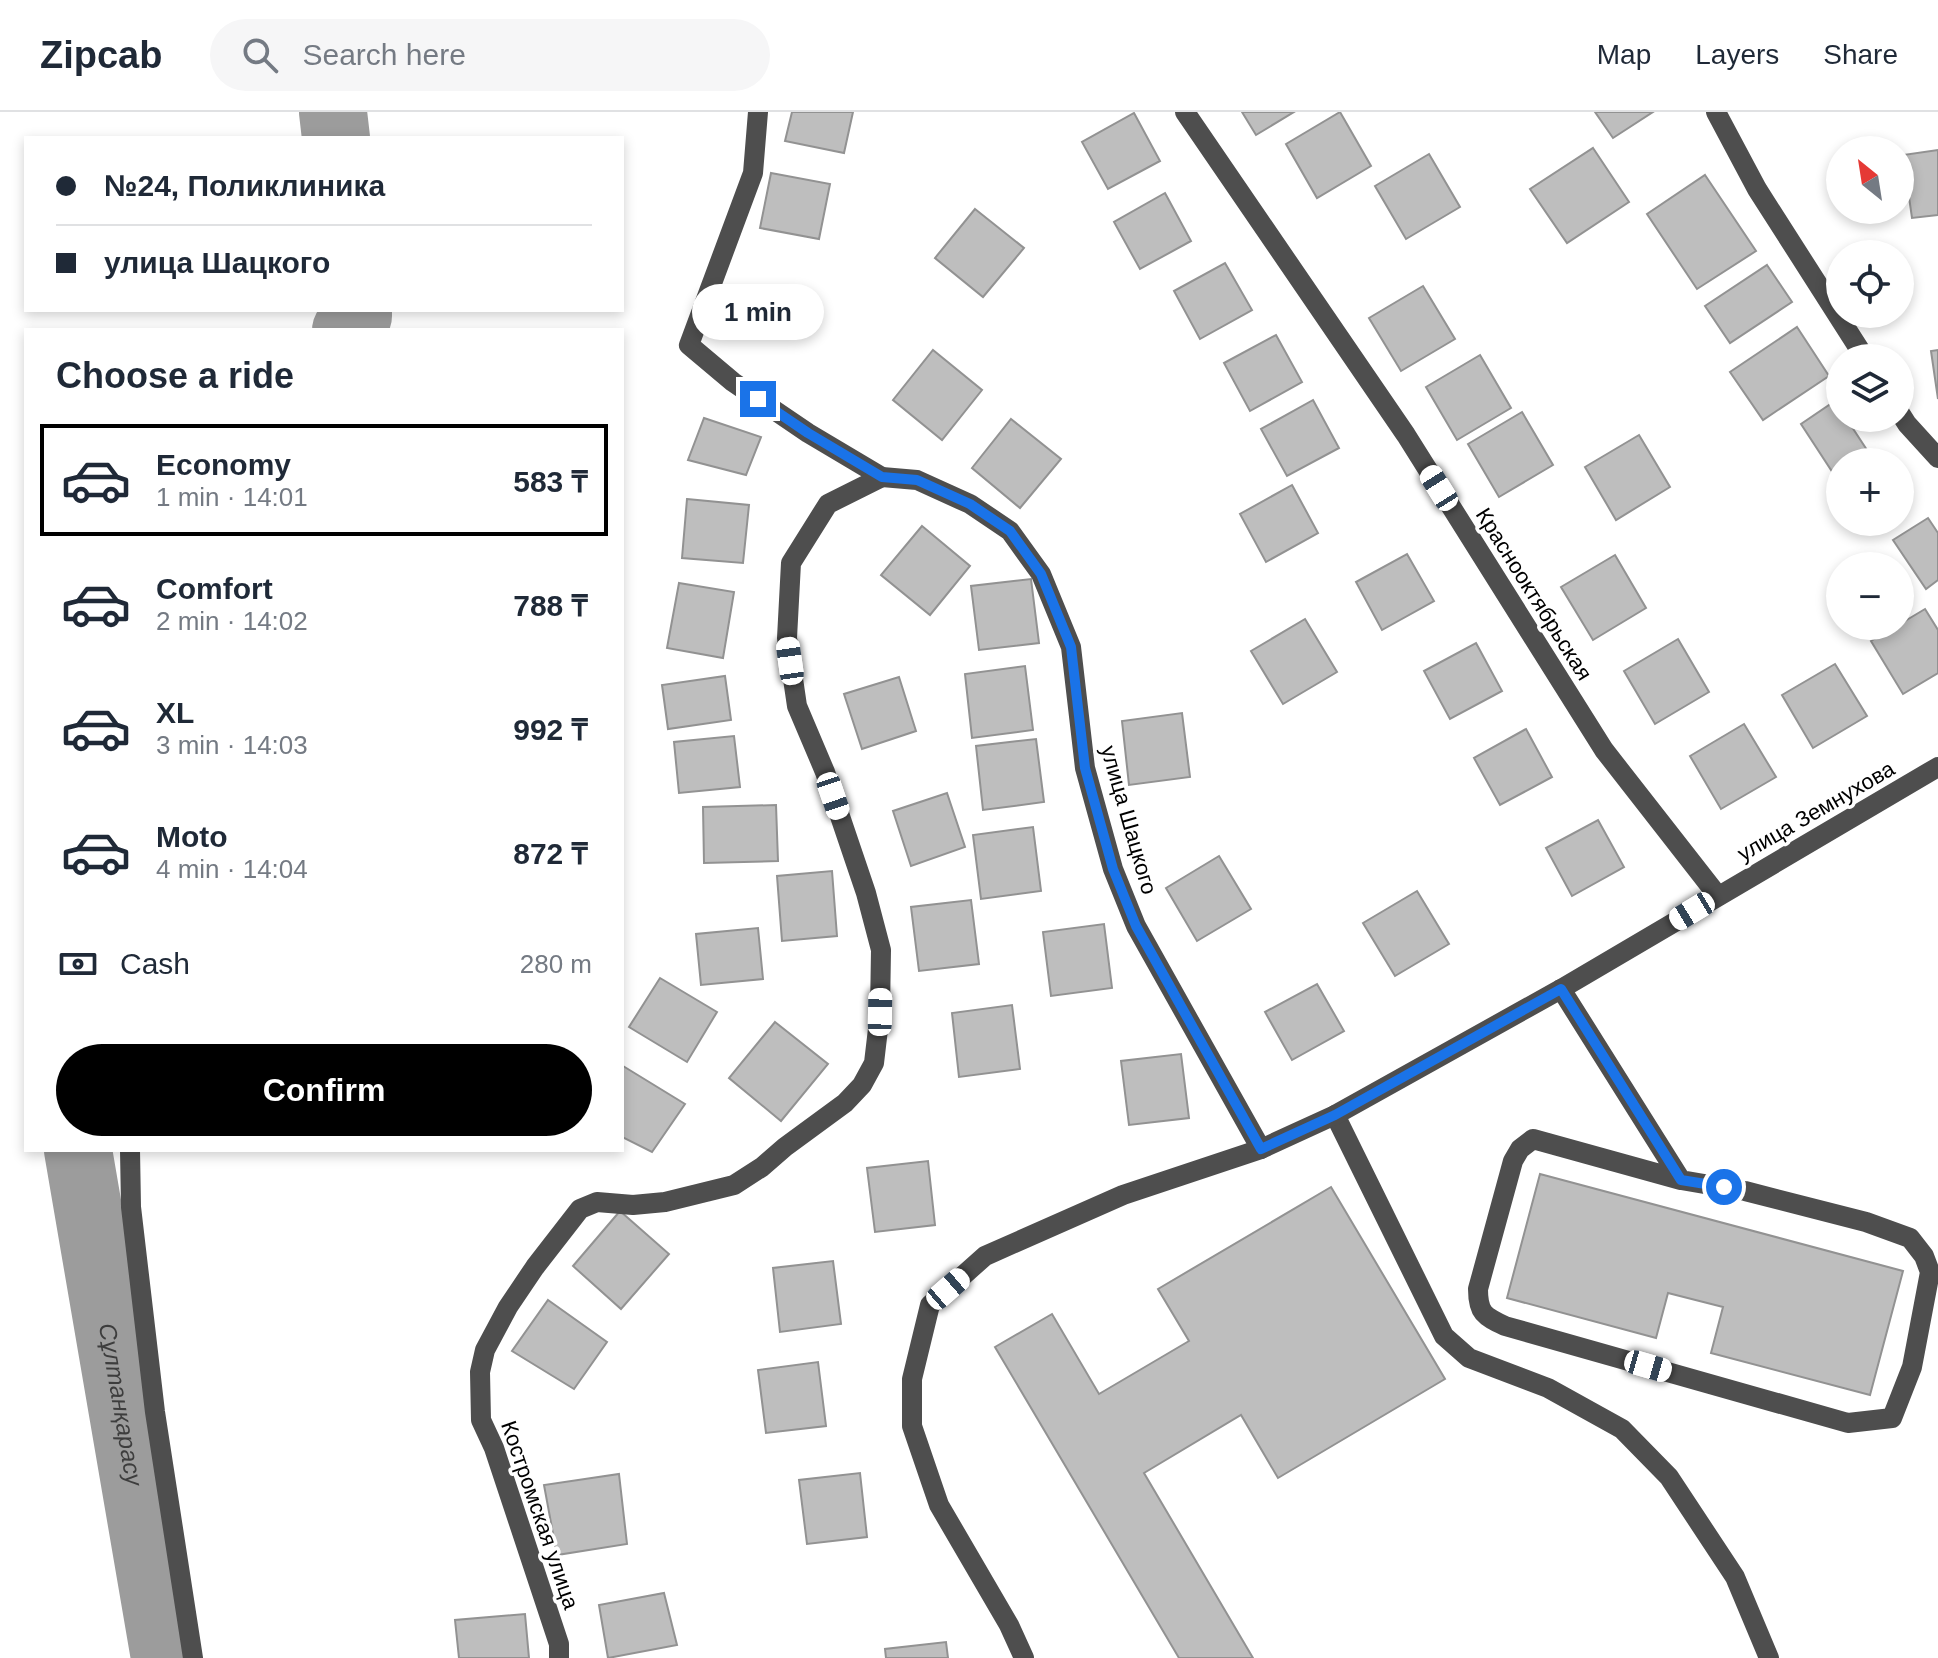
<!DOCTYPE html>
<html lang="en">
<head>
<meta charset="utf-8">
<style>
	:root { --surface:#fff; --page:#f6f6f7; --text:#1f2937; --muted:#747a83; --line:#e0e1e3; --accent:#000 }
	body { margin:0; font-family:Helvetica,sans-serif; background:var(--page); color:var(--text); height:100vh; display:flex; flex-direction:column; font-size:30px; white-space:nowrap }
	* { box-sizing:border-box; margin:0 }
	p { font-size:26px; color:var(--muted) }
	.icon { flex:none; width:44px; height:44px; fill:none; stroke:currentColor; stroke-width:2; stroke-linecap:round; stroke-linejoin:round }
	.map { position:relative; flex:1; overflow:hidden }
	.details { position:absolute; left:24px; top:216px; width:600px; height:824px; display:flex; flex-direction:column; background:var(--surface); border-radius:0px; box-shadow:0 4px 12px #0003 }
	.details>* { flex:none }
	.hud { position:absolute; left:24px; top:24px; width:600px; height:176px; border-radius:0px; box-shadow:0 4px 12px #0003; display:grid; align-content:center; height:176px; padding:0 32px; background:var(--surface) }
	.needle { width:52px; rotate:330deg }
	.buttons { position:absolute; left:1826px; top:24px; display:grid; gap:16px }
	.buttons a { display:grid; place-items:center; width:88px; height:88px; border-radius:50%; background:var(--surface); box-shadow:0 4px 12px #0003; font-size:40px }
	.end { position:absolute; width:36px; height:36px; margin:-18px; border:10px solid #1a73e8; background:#fff; box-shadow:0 0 0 4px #fff }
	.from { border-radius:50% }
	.bubble { position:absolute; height:56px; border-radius:28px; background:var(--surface); box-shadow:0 4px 12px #0003; font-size:26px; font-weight:800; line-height:56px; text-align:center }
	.car { position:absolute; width:24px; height:48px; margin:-24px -12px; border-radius:10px; box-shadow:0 0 6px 2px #0007; background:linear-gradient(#fff 24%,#345 0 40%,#fff 0 76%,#345 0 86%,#fff 0) }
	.hud b { display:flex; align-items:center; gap:28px; height:76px; font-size:30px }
	.hud b+b { border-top:2px solid var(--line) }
	.hud i { width:20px; height:20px; background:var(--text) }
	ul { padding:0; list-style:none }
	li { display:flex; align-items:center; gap:24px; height:112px; margin:0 16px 12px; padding:0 16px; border:4px solid transparent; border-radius:0px }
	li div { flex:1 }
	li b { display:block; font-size:30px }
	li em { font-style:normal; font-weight:800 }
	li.current { border-color:var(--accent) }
	li>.icon { width:72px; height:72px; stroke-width:1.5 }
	h2 { padding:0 32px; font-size:36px; line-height:96px }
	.pay { display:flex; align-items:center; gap:20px; height:88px; padding:0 32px; font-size:30px }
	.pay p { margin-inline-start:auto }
	.cta { display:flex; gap:16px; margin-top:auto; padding:16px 32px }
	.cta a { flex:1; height:92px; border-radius:48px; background:var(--accent); color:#fff; font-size:32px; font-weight:800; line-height:92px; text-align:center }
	header { display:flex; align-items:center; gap:48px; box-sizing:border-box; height:112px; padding:0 40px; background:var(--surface); border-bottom:2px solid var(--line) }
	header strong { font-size:38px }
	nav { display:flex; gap:44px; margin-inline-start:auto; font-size:28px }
	.search { width:560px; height:72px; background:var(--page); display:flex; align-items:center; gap:20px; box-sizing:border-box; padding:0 28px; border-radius:44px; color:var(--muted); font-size:30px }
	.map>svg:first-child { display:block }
</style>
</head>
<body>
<header>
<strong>Zipcab</strong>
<div class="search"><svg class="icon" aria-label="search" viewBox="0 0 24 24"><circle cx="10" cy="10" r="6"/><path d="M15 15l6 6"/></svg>Search here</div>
<nav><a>Map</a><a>Layers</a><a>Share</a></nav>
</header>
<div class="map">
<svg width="1938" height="1546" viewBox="0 0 1938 1546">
	<rect width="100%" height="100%" fill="#fff"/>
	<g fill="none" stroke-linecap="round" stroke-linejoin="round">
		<g stroke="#9c9c9c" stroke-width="68">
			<path d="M333,0L336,26"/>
			<path d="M346,218L358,204V198"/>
			<path id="s1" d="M78,1038L165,1546"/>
		</g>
	</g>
	<g fill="#bebebe" stroke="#929292" stroke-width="2">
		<path d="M792,0H853L844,41L785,29Z"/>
		<path d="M1242,0H1294L1256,23Z"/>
		<path d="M1340,0L1371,54L1317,86L1286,32Z"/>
		<path d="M1595,0H1653L1613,26Z"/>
		<path d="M1134,1L1160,49L1108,77L1082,30Z"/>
		<path d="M1593,36L1629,90L1567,131L1530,77Z"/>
		<path d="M1938,38V103L1912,106L1903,43Z"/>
		<path d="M1429,42L1460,95L1406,127L1375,74Z"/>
		<path d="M771,61L830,72L819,127L760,116Z"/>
		<path d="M1705,63L1756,139L1697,177L1647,102Z"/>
		<path d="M1165,81L1191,129L1140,157L1114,110Z"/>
		<path d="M975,97L1024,136L983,185L935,146Z"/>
		<path d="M1225,151L1252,198L1200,227L1174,179Z"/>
		<path d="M1767,153L1792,190L1730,231L1705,194Z"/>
		<path d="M1423,174L1455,227L1401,259L1369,206Z"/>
		<path d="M1797,215L1829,264L1763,308L1730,260Z"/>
		<path d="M1276,223L1302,270L1250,299L1224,251Z"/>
		<path d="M933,238L982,278L942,328L893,288Z"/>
		<path d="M1938,238V287L1931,239Z"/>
		<path d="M1480,243L1511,296L1457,328L1426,275Z"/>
		<path d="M1313,288L1339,336L1287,364L1261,317Z"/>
		<path d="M1835,289L1840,297V306H1846L1867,338L1849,350H1840V356L1833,361L1801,312Z"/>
		<path d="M1522,300L1553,353L1499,385L1468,332Z"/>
		<path d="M704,306L761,325L746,363L688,348Z"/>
		<path d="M1011,307L1061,347L1020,396L972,356Z"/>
		<path d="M1639,323L1670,375L1616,408L1585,355Z"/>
		<path d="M1292,373L1318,421L1266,450L1240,402Z"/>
		<path d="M687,387L749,393L743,451L682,446Z"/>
		<path d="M1928,406L1938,421V468L1926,477L1893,428Z"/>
		<path d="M922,414L970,454L930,503L881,463Z"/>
		<path d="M1407,442L1434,489L1382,518L1356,470Z"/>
		<path d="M1615,443L1646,496L1593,528L1561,475Z"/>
		<path d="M1031,467L1039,531L979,538L971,474Z"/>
		<path d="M679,471L734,480L723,546L667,536Z"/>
		<path d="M1925,497L1938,518V561L1903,582L1871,529L1896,514H1900V512Z"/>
		<path d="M1305,507L1337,560L1283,592L1251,539Z"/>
		<path d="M1678,527L1709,580L1655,612L1624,559Z"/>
		<path d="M1476,531L1502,579L1450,607L1424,559Z"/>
		<path d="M1835,552L1867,604L1813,636L1782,583Z"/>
		<path d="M1025,554L1033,618L972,626L965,562Z"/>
		<path d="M725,564L731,608L668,617L662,573Z"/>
		<path d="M899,565L916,619L862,637L844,582Z"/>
		<path d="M1182,601L1190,665L1129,673L1122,609Z"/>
		<path d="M1744,612L1776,665L1721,697L1690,644Z"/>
		<path d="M1526,617L1552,665L1500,693L1474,646Z"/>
		<path d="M734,624L740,675L679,681L674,630Z"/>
		<path d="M1036,627L1044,690L983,698L976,634Z"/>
		<path d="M947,681L965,735L911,754L893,699Z"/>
		<path d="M776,693L778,749L704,751L703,695Z"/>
		<path d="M1598,708L1624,755L1572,784L1546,736Z"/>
		<path d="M1033,715L1041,779L981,787L973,723Z"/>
		<path d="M1219,744L1251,797L1197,829L1166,776Z"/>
		<path d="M832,759L837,824L782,829L777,764Z"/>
		<path d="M1417,779L1449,832L1395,864L1363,811Z"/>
		<path d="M971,788L979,852L919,859L911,795Z"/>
		<path d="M1104,812L1112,876L1051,884L1043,820Z"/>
		<path d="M758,816L763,867L701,873L696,822Z"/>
		<path d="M660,866L717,900L687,950L629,915Z"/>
		<path d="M1317,872L1344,919L1292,948L1265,900Z"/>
		<path d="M1012,893L1020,957L959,965L952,901Z"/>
		<path d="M775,910L828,952L781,1009L729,966Z"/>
		<path d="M1181,942L1189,1006L1129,1013L1121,949Z"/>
		<path d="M623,954L685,992L652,1040L622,1025Z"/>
		<path d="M928,1049L935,1113L875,1120L867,1056Z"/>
		<path d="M1540,1062L1903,1159L1870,1283L1711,1241L1723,1195L1668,1181L1656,1226L1507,1186Z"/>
		<path d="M1331,1075L1445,1267L1278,1366L1241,1303L1144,1361L1253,1546H1179L995,1235L1052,1202L1099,1282L1189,1229L1158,1177Z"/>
		<path d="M620,1099L669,1142L621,1197L573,1154Z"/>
		<path d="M833,1149L841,1212L780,1220L773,1156Z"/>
		<path d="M548,1188L607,1230L574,1277L512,1239Z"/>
		<path d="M818,1250L826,1314L766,1321L758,1258Z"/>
		<path d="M860,1361L867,1425L807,1432L799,1368Z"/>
		<path d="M619,1362L627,1432L557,1443L544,1373Z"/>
		<path d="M664,1481L677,1533L608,1546L599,1493Z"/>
		<path d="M525,1502L529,1546H459L455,1508Z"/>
		<path d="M946,1530L948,1546H886L885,1537Z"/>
	</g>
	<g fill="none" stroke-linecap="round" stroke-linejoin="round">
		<g stroke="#4e4e4e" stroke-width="20">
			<path d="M758,0L753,61L689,233L733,270L808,321L882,365L917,368L970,392L1010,419L1041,462L1071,535L1085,656L1113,757L1136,814L1261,1037"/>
			<path d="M1185,0L1406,323L1604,638L1718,784"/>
			<path d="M1716,0L1757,77L1865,246"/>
			<path d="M1900,301L1907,312L1938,346"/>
			<path d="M1561,877L1681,1068L1745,1079L1866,1110L1910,1126L1924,1144L1930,1160L1912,1255L1892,1306L1848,1311L1505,1214C1484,1204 1478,1201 1478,1177L1513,1049L1520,1037L1533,1027L1681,1068"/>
			<path d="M1335,1003L1444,1224L1469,1246L1548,1276L1622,1317L1669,1365L1735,1465L1769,1546"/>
			<path d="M130,1038L131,1095L155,1300L193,1546"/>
			<path d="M559,1546V1532L494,1336L481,1308L480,1260L485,1238L508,1195L535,1155L580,1097L597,1090L633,1093L665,1090L734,1073L762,1055L785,1035L845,991L862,973L874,951L880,900L881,838L866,781L825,660L797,594L787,526L791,451L828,392L882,365"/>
			<path d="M1024,1546L1009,1513L939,1393L912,1314V1267L930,1193L985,1144L1123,1083L1261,1037L1335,1003L1561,877L1938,655"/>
		</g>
	</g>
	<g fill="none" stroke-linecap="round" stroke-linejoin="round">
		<path stroke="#1a73e8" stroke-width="10" d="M758,287L808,321L882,365L917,368L970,392L1010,419L1041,462L1071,535L1085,656L1113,757L1136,814L1261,1037L1335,1003L1561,877L1681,1068L1724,1075"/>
	</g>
	<g text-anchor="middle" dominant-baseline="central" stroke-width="7" stroke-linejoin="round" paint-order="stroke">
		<g font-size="22" fill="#000" stroke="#fff">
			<text transform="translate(1534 482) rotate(58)">Краснооктябрьская</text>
			<text transform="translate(1816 699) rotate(-30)">улица Земнухова</text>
			<text transform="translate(1129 708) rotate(74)">улица Шацкого</text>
			<text transform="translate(540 1403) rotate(71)">Костромская улица</text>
		</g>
		<g font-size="24" font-style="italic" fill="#3d3d3d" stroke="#fff">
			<text stroke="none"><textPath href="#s1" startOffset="258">Сұлтанқарасу</textPath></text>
		</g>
	</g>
</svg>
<div class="buttons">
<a><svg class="needle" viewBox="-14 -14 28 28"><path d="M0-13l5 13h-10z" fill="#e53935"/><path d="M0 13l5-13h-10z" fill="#747a83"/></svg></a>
<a><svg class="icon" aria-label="locate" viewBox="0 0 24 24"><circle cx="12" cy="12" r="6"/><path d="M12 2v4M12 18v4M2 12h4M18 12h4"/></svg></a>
<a><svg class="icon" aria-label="layers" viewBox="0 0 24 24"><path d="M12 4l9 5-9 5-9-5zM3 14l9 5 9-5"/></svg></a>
<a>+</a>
<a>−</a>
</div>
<i class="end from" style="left:1724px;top:1075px"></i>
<i class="end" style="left:758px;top:287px"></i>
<div class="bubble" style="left:692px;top:172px;width:132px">1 min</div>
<i class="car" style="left:1439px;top:376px;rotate:328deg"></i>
<i class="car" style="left:790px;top:549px;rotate:352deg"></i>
<i class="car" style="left:833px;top:684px;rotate:161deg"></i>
<i class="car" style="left:1692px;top:799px;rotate:239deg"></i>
<i class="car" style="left:880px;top:900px;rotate:1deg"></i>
<i class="car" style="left:948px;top:1177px;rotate:49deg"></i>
<i class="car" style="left:1648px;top:1254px;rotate:106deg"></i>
<div class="hud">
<b><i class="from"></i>№24, Поликлиника</b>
<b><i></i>улица Шацкого</b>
</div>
<section class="details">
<h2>Choose a ride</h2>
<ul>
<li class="current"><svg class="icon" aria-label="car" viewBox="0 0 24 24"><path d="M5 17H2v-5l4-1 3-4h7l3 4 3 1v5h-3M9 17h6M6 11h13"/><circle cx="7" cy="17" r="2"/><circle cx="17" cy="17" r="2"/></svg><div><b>Economy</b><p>1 min · 14:01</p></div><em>583 ₸</em></li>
<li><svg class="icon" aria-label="car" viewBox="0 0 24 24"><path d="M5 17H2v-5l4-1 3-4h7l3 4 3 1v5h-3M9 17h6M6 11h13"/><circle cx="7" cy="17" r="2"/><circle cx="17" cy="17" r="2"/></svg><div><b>Comfort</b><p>2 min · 14:02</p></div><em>788 ₸</em></li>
<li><svg class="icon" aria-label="car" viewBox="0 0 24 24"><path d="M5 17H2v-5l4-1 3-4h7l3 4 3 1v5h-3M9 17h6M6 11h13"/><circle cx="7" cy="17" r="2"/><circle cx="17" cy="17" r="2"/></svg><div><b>XL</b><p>3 min · 14:03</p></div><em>992 ₸</em></li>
<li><svg class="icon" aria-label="car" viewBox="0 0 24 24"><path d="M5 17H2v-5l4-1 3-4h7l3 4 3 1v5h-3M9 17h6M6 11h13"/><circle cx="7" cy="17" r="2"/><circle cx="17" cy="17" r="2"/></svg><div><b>Moto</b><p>4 min · 14:04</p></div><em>872 ₸</em></li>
</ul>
<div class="pay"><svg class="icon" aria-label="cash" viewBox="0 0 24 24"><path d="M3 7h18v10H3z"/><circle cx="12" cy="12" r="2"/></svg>Cash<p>280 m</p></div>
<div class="cta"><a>Confirm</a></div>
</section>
</div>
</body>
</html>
